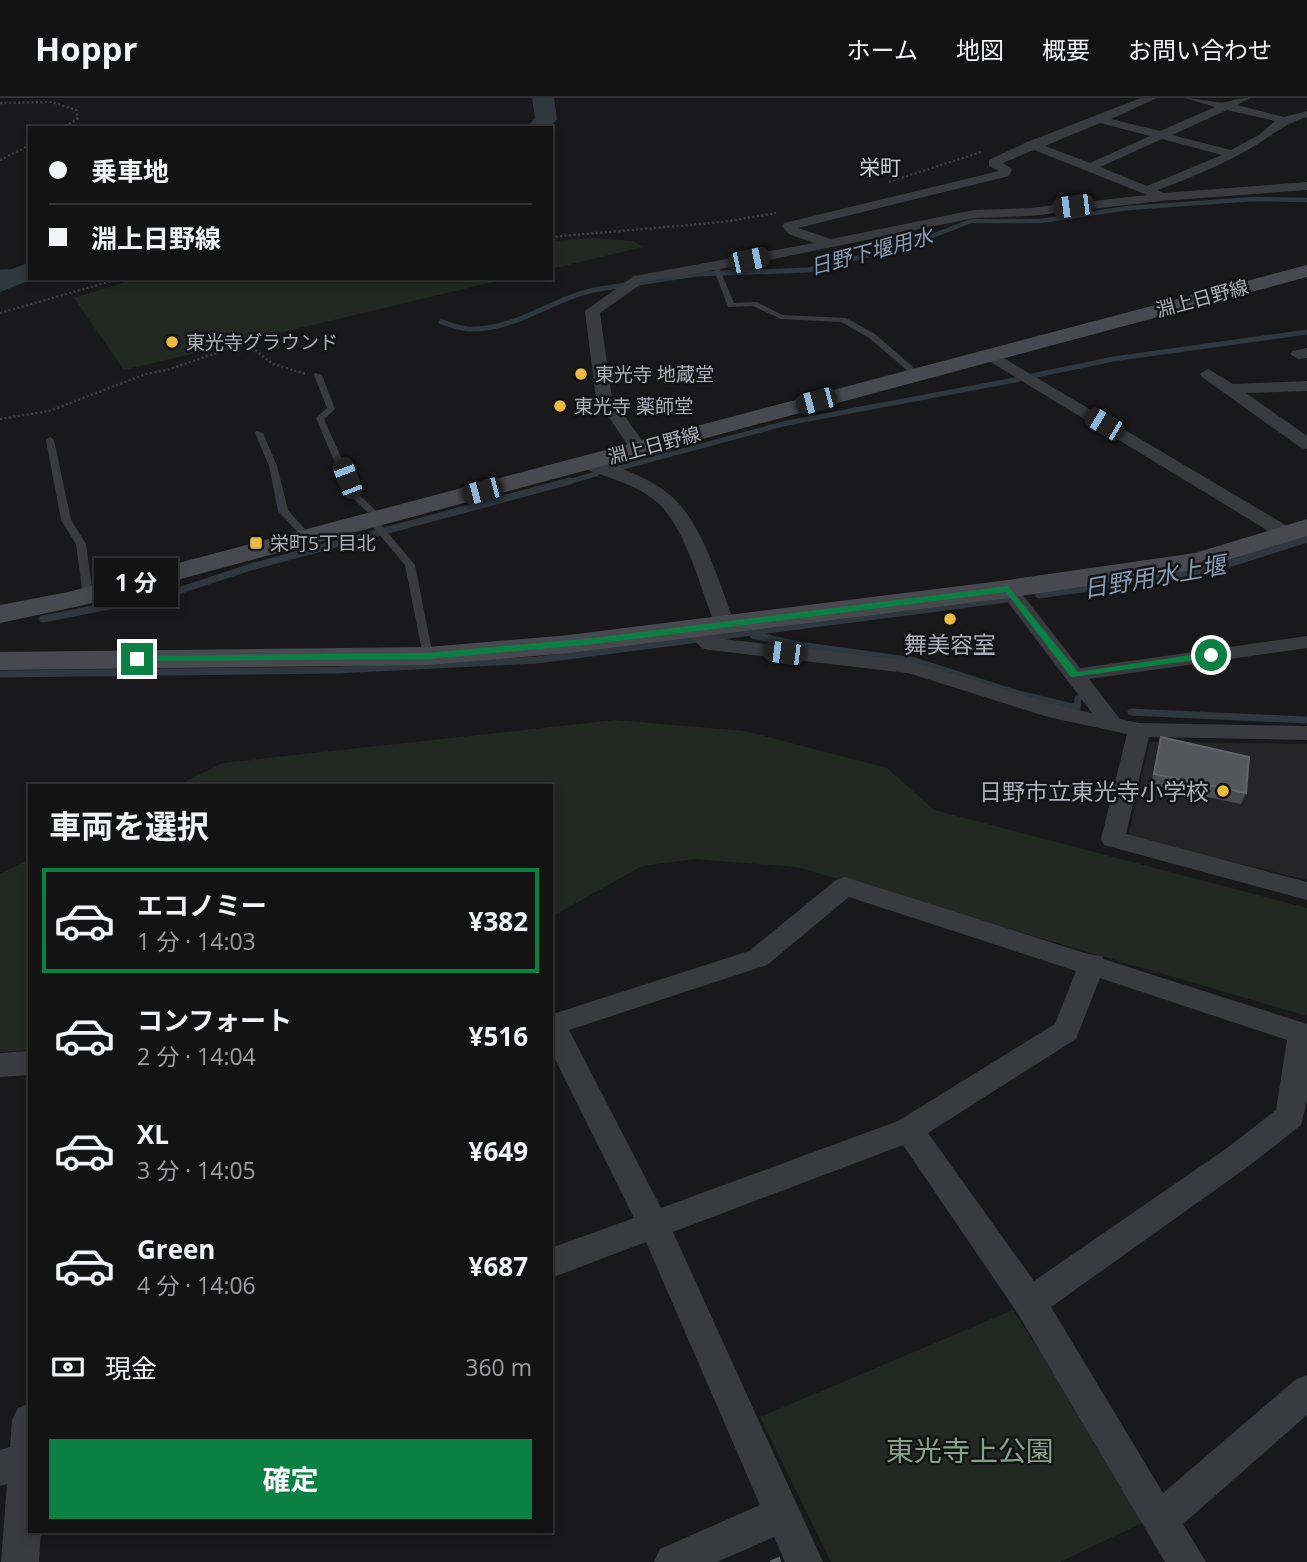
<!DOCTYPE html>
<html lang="ja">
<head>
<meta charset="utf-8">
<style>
	:root { --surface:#131314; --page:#202022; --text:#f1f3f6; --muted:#9d9ea0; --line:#323234; --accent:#0b8043 }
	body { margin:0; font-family:"Open Sans","Noto Sans JP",sans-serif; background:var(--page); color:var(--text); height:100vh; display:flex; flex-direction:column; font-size:26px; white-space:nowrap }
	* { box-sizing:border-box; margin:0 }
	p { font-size:23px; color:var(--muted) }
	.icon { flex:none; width:38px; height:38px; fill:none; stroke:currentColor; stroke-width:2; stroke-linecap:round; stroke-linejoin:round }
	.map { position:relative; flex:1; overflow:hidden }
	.details { position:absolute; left:28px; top:686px; width:525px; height:749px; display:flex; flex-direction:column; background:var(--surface); border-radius:0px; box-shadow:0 4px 10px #0003,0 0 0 2px var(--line) }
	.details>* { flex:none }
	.hud { position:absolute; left:28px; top:28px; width:525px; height:154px; border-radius:0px; box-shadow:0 4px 10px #0003,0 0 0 2px var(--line); display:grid; align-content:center; height:154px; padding:0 21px; background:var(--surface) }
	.end { position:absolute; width:32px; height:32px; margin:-16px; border:9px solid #0b8043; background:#fff; box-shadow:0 0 0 4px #fff }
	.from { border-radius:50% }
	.bubble { position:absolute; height:49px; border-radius:0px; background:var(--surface); box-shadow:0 4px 10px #0003,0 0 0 2px var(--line); font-size:23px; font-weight:700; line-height:49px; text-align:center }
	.car { position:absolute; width:21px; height:42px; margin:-21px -10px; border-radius:9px; box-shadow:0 0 5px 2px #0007; background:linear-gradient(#222 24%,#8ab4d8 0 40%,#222 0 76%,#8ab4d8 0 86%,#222 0) }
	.hud b { display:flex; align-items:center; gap:24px; height:66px; font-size:26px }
	.hud b+b { border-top:2px solid var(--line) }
	.hud i { width:18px; height:18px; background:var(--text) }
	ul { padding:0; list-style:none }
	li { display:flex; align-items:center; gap:21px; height:105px; margin:0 14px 10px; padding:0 7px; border:4px solid transparent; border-radius:0px }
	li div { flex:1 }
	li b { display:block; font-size:26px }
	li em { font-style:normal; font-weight:700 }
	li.current { border-color:var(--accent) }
	li>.icon { width:63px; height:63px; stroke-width:1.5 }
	h2 { padding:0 21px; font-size:32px; line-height:84px }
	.pay { display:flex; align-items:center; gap:18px; height:77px; padding:0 21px; font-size:26px }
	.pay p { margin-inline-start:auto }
	.button { display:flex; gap:14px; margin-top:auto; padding:14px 21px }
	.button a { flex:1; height:80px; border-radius:0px; background:var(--accent); color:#fff; font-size:28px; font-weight:700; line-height:80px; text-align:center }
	header { display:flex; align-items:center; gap:42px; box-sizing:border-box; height:98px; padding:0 35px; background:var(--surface); border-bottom:2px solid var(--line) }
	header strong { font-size:33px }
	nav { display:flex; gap:38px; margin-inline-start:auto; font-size:24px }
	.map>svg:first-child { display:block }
</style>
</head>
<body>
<header>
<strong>Hoppr</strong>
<nav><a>ホーム</a><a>地図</a><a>概要</a><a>お問い合わせ</a></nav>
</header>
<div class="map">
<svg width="1307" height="1464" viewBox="0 0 1307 1464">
	<rect width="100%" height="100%" fill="#19191b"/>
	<path fill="#252528" d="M1150,644L1307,646V782L1128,739Z"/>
	<g fill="#212922">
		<path d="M593,140L634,143L643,149L551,171V143Z"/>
		<path d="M137,180H510L124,272L74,200Z"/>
		<path d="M615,622L745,633L887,670L934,712L1307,810V918L797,769L695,761L642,768L551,819V688H177L223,665Z"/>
		<path d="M30,761V952L0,954V776Z"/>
		<path d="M1013,1212L1148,1422L1060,1464H831L760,1319Z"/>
	</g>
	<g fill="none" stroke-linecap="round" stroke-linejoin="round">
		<path stroke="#2f373f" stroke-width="4.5" d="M820,169L904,149L971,123H1040L1128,110L1254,101L1307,102"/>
		<g stroke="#2f373f" stroke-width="5">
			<path d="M0,174L27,173"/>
			<path d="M441,224C449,226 459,230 468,231C514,233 550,202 593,192L697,176L808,172L827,167"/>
			<path d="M1032,278L1113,261L1307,234"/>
			<path d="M615,371L787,325L1020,281"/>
			<path d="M564,385L596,376"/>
		</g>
		<g stroke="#2f373f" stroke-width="7">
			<path d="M1039,497L1207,473L1307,441"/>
			<path d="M43,521L166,497L254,468L570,383"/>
			<path d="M753,537L799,547L915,563L1015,595L1077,610L1078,601"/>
			<path d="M0,576L336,572L537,562L1007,501"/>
			<path d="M1131,614L1307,622"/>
		</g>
		<g fill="#2f373f" fill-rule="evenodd">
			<path d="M532,0H554L557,21L550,30H526L535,20Z"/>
			<path d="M30,164V180H35L0,194V176Z"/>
		</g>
		<g stroke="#404247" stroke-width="2.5" stroke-dasharray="2 2.5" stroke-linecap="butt">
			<path d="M0,5L52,4L76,12L78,20L64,30"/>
			<path d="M0,62L30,47"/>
			<path d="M889,84L981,54"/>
			<path d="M551,139L723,124L776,115"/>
			<path d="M0,215L122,180"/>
			<path d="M0,321L49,313L146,276L167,272L246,245L273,266L306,276"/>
		</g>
		<g fill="#3a3b40" fill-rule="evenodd">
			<path d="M712,166L718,167L734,205L757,204L782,217L846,220L875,236L921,276L914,278L869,240L841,224L781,221L753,208L728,209Z"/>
			<path d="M315,275L322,277L335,311L324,321L357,395L382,418V422H377L415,467L433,558L432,560H424L423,558L405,467L367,422L373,419L348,396L316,320L327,310L314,277Z"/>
			<path d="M256,333L263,335L277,368L288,412L310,437V441H304L278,413L269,368L255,335Z"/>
			<path d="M50,339L54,342L71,422L86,446L93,497L88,500L83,497L76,446L61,422L46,342Z"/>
		</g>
		<g fill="#3a3b40" fill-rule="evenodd">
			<path d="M1141,0H1157L1111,21L1160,33L1215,9L1185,0C1197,0 1218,6 1226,4C1235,2 1240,0 1250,0L1237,7L1284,19L1307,13V19C1283,26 1266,42 1244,54C1216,69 1188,81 1158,92L1163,95L1307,84V92L1161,103L1030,118L974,120L749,166L644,184L600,215L612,300L648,351L645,355H633L596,300L585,213L634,178L814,145L789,136L782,128L784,125L999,73L989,68V62L1027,44ZM1227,12L1275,23L1259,37L1231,52L1172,37ZM1100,25L1150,38L1090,65L1045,48ZM1162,41L1222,57L1147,88L1100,69ZM1034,52L1147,97L1030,110L974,112L831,141L798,130L1009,78L1012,71L1003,65Z"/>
			<path d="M1307,250V260L1298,261L1290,256L1292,253Z"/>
			<path d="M990,252L1294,432L1297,436L1287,442L1280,440L984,260L982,257Z"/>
			<path d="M1208,271L1233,286L1307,283V293L1246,295L1307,338V351L1301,350L1202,279L1200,276Z"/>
			<path d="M586,360C613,366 649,379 670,397C703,425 720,487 735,527L732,531H718L715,527C701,491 686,431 658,405C637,386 605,379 580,369L577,365L580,361Z"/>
			<path d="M1008,485L1015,487L1080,570L1307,538V550L1089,581L1120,621L1139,625L1307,628V642L1149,639L1126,736L1307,784V802L1104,747L1101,741L1127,636L1048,619L908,575L709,552L702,550L682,531L685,527C699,523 705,532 715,540L910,563L1060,608L1092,615L998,491L1001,487Z"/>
			<path d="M845,779L1088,856L1102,858L1103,861L1307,926V1002L1301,1027L1249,1068L1051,1209L1163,1395L1295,1282L1307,1277V1317L1183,1426L1206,1464H1165L1018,1216L903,1047L673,1134L823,1464H785L774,1439L717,1464H654L660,1451L760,1407L646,1144L551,1180V1150L634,1120L551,953V913L556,915L749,853L836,782ZM849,799L1076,873L1055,926L898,1023L661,1110L569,932L767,867ZM1100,880L1287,942L1276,1012L1227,1050L1034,1183L928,1035L1076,941Z"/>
			<path d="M30,953V977L0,979V955Z"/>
			<path d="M30,1305V1433H41L39,1464H1L7,1386L0,1388V1352L10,1349L12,1322L18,1310Z"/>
		</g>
		<g fill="#484950" fill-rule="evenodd">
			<path d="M1307,167V179L80,508L0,525V507L68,494Z"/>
			<path d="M1307,421V438L1199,471L1008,500L569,555L428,567L0,572V554L428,549L569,537L1008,482L1195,455Z"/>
		</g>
	</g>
	<path fill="#4a4b50" d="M1161,639L1246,695L1241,706L1151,687L1158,650Z"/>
	<g fill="#55565b" stroke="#62646a" stroke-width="2">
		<path d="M1161,639L1249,659L1246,695L1154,676Z"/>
		<path d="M779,1460L780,1464H770Z"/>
	</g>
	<path fill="#0b8043" d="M1008,488L1078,574L1211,554L1216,557L1211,560L1071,579L1006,494L594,546L428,561L137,563L132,561L137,558L428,555L594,540Z"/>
	<g fill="#ebba40" stroke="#141416" stroke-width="2.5">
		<circle cx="172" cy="244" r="7"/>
		<circle cx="581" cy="276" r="7"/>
		<circle cx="560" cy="308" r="7"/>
		<rect x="249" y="438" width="14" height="14" rx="3.5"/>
		<circle cx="950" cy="521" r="7"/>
		<circle cx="1223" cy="693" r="7"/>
	</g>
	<g text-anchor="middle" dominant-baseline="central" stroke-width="5" stroke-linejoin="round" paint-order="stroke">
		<g font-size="19" fill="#acafba" stroke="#141416">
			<text transform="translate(1202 200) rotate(-15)">淵上日野線</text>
			<text transform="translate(654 347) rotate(-15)">淵上日野線</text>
		</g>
		<g font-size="19" fill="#acafba" stroke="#141416" text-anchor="start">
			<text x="186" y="244">東光寺グラウンド</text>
			<text x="595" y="276">東光寺 地蔵堂</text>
			<text x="574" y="308">東光寺 薬師堂</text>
			<text x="270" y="445">栄町5丁目北</text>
		</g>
		<g font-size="21" fill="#cdcfd6" stroke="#141416">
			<text x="880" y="69">栄町</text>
		</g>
		<g font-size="21" font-style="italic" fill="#849bb3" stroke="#141416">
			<text transform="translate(871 153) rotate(-15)">日野下堰用水</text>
		</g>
		<g font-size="23" fill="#acafba" stroke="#141416">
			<text x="950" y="546">舞美容室</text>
			<text x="1209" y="693" text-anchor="end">日野市立東光寺小学校</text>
		</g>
		<g font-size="24" font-style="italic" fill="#849bb3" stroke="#141416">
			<text transform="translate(1154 478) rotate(-10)">日野用水上堰</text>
		</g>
		<g font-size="28" fill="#84a487" stroke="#141416">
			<text x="970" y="1352">東光寺上公園</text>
		</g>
	</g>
</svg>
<i class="end from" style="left:1211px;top:557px"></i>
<i class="end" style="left:137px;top:561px"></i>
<div class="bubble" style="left:94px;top:460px;width:84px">1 分</div>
<i class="car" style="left:1073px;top:108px;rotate:263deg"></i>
<i class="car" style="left:749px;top:162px;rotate:78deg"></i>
<i class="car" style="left:816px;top:303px;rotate:255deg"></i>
<i class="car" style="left:1104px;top:326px;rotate:301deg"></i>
<i class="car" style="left:347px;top:380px;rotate:339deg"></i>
<i class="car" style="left:482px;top:393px;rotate:255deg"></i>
<i class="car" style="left:784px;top:555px;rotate:277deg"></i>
<div class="hud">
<b><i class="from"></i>乗車地</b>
<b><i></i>淵上日野線</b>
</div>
<section class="details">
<h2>車両を選択</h2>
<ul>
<li class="current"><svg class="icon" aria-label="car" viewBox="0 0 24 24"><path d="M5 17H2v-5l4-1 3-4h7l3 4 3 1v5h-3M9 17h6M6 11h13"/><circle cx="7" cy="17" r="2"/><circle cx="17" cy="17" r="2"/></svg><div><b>エコノミー</b><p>1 分 · 14:03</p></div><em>¥382</em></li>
<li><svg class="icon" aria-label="car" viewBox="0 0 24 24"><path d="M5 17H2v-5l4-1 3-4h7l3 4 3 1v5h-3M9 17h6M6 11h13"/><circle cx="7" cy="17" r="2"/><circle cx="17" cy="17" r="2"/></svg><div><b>コンフォート</b><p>2 分 · 14:04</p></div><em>¥516</em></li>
<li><svg class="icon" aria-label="car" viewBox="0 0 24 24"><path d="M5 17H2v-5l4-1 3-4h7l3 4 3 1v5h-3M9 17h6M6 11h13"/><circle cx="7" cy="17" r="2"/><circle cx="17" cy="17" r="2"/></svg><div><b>XL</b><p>3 分 · 14:05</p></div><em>¥649</em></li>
<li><svg class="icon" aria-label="car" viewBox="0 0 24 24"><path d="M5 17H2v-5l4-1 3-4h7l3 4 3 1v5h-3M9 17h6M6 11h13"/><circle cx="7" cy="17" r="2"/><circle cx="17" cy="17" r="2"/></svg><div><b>Green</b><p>4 分 · 14:06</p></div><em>¥687</em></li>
</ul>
<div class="pay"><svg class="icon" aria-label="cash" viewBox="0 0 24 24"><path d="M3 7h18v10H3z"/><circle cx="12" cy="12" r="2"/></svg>現金<p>360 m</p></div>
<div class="button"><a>確定</a></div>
</section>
</div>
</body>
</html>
